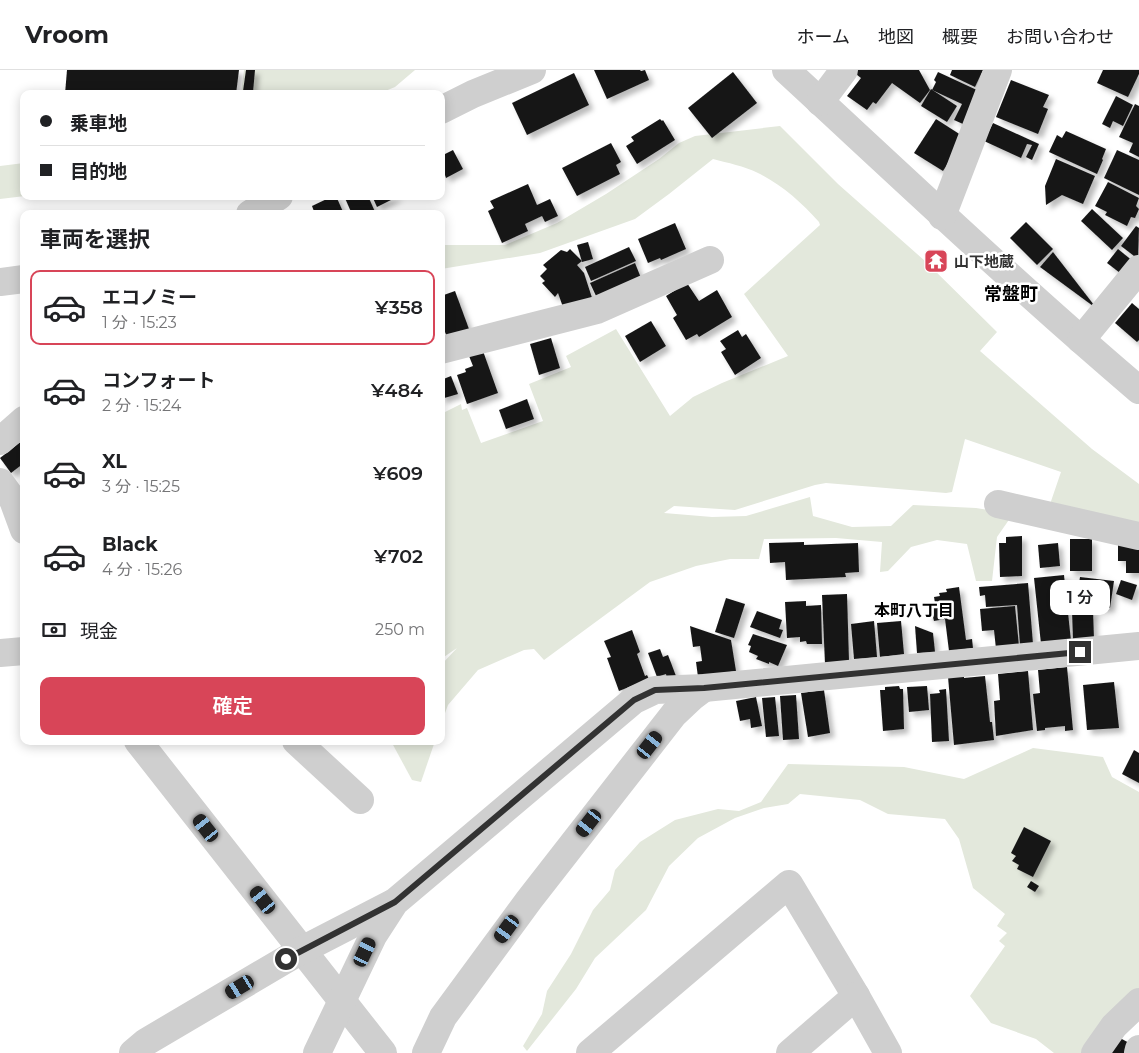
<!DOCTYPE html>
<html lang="ja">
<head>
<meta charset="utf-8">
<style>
	:root { --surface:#fff; --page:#f6f6f6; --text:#202124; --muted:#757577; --line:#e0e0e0; --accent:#d84558 }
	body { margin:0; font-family:Montserrat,"Noto Sans JP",sans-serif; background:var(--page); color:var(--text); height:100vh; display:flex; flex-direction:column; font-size:19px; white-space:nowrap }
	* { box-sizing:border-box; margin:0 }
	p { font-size:16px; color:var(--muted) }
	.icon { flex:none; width:28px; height:28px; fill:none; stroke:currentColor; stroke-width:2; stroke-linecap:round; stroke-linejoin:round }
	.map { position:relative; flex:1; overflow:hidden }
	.panel { position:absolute; left:20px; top:140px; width:425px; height:535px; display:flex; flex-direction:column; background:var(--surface); border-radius:10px; box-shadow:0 2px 12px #0003 }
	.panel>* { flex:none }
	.hud { position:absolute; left:20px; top:20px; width:425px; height:110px; border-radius:10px; box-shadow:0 2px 12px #0003; display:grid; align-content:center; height:110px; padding:0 20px; background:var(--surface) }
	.end { position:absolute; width:22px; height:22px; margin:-11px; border:6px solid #323232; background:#fff; box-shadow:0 0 0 2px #fff }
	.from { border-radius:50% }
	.bubble { position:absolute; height:35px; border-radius:10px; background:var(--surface); box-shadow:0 2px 12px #0003; font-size:16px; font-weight:600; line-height:35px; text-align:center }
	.car { position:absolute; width:15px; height:30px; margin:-15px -8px; border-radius:6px; box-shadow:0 0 4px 1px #0007; background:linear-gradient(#222 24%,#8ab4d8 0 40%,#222 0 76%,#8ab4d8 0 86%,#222 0) }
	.hud b { display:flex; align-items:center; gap:18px; height:48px; font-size:19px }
	.hud b+b { border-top:1px solid var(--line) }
	.hud i { width:12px; height:12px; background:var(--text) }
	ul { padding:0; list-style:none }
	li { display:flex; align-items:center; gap:15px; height:75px; margin:0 10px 8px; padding:0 10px; border:2px solid transparent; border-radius:10px }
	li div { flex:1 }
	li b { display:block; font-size:19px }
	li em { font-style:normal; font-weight:600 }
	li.selected { border-color:var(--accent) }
	li>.icon { width:45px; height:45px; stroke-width:1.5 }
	h2 { padding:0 20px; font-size:22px; line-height:60px }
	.pay { display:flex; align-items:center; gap:12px; height:55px; padding:0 20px; font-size:19px }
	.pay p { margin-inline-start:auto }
	.action { display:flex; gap:10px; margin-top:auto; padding:10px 20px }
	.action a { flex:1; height:58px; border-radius:10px; background:var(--accent); color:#fff; font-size:20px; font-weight:600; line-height:58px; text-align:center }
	header { display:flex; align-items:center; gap:30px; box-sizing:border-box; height:70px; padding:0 25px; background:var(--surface); border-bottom:1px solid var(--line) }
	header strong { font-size:24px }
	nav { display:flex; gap:28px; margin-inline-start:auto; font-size:18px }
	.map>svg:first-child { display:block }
</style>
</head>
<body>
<header>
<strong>Vroom</strong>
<nav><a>ホーム</a><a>地図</a><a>概要</a><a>お問い合わせ</a></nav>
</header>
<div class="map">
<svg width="1139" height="983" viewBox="0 0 1139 983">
	<defs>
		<filter id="shadow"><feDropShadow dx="4.5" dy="4.5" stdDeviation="2.5" flood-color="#0004"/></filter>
	</defs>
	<rect width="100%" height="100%" fill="#fff"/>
	<g fill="#e3e8dc">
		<path d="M244,0H415L395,17L378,24H241Z"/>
		<path d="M780,56L838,114L925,191L997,262L980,281L1092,379L1139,414V458L1048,440L1061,402L965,369L952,422L946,423L826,413L815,415L735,440L674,436L664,443L712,447L746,446L810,427L813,446L852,457L891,456L913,435L976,438L1013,444L997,467L992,511H976L967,474L937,470L911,477L888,501L880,502L882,472L836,468L764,469L759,489H730L696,496L650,512L544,590L534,579L524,580L478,600L448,635L441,654V595L457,578L441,589V344L461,334L462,340L467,338L481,373L543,351L529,314L571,297L566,286L616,259L670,346L693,327L722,313L788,286L744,224L820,155L819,152C801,132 782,115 758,103C744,96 728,93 713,89L669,124L635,149L540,183L441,199V175H505L557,153L606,124L659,89L679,73L695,66Z"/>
		<path d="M24,93V126H25L0,129V96Z"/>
		<path d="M393,671H435L421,712L412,710L392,673Z"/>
		<path d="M1033,678L1103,687L1112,707L1139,722V922L1086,983H1054L1036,969L991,953L970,926L1005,876L999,871L1007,863L997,856L1005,844L973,818L959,769L945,749L888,744L860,730L800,724L788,734L764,738L735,748L698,768L669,796L646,840L595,888L576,919L527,981L523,976L542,944L547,921L571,884L593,840L610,820L615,800L640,772L675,750L718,739L739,741L761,732L788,694L904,697L964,709Z"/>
	</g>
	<g fill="#191919" filter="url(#shadow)">
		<path d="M67,0H239L236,24H65Z"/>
		<path d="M246,0H255L253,22L243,21Z"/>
		<path d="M594,0H640L641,1L645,0L649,10L607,29Z"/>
		<path d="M853,0H919L930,20L920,33L892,13L876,34L873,32L867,40L847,26L861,8L852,1Z"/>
		<path d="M952,0H983L975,17L950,5Z"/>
		<path d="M1103,0H1139V4L1128,27L1097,13Z"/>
		<path d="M733,2L757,33L712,68L688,38Z"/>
		<path d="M938,2L979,21L963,54L954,50L962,34L932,20L936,12L934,10Z"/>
		<path d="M574,3L589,35L527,65L512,33Z"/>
		<path d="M1011,10L1049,25L1043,37L1048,39L1038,64L996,47Z"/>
		<path d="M931,19L957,36L947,52L921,36Z"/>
		<path d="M1116,26L1133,35L1123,56L1113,51L1110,58L1102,54Z"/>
		<path d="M1135,34L1139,36V87L1129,82L1133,73L1119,67Z"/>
		<path d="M660,49L662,51L663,50L675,70L637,94L626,76L634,71L631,67Z"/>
		<path d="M936,49L964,67L943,101L914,83Z"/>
		<path d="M993,53L1039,74L1032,90L1026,87L1032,75L1027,74L1021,88L984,71Z"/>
		<path d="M1066,61L1106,79L1102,89L1103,90L1097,104L1049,82L1057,65L1062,68Z"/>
		<path d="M611,73L621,92L616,95L620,104L577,126L562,98Z"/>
		<path d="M453,80L463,99L446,108L444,102L441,104V86Z"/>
		<path d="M1117,80L1139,90V125L1104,108Z"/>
		<path d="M1056,89L1095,106L1083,134L1062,125L1046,135L1045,116Z"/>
		<path d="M1108,112L1139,128L1136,136L1139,139L1135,148L1131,147L1127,156L1105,145L1107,142L1095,136Z"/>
		<path d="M528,114L537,135L550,129L558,146L545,152L542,146L525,154L528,161L502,173L488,141L494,138L490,131Z"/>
		<path d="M333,126H336L344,144H315L312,136Z"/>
		<path d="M344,126H368L376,144H352Z"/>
		<path d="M372,126H399L377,137Z"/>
		<path d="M1092,139L1123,168L1112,180L1081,151Z"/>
		<path d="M1026,152L1053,179L1037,195L1010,168Z"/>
		<path d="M675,153L686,179L661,190L660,188L648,193L638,169Z"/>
		<path d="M1136,156L1139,158L1138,189L1121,176Z"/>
		<path d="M588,172L593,189L582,192L577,175Z"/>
		<path d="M629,177L636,191L591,211L585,197Z"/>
		<path d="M570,179L582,191L577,195L584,203L593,231L564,240L558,223L555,227L542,213L545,211L540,206L547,199L543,195L561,180L567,182Z"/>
		<path d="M1118,179L1134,192L1124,206L1107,193Z"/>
		<path d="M1053,182L1094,235L1093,236L1040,197Z"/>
		<path d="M635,193L641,208L597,228L590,213Z"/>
		<path d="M687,213L699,231L717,220L732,247L699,267L697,264L686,270L673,248L677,245L666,226Z"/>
		<path d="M455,221L469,259L447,267L441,252V226Z"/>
		<path d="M1132,233L1139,239V270L1137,272L1115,253Z"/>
		<path d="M651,251L666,276L640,292L625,266Z"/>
		<path d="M738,260L742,267L746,264L761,288L735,305L721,282L726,279L720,271Z"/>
		<path d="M551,268L560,298L539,305L530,274Z"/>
		<path d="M483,281L498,323L467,334L457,305L466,302L465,299L473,296L469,286Z"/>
		<path d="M451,306L458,324L441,329V310Z"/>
		<path d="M527,329L534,349L506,359L499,340Z"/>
		<path d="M23,370L24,393L11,403L0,388Z"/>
		<path d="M1022,466V506L1000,507L999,473H1006V467Z"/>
		<rect x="1070" y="469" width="22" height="32"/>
		<path d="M804,472V475L858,473L859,502L845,503L846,507L786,510L785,492L770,493L769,473Z"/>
		<path d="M1058,473L1060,496L1040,498L1038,475Z"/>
		<path d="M1118,474H1139V503H1126V491H1118Z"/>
		<path d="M1064,505L1071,571L1041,574L1034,508Z"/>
		<path d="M1080,507L1114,511L1110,538L1076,533Z"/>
		<path d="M1121,510L1137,515L1132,530L1116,524Z"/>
		<path d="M1028,513L1033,574L1020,575L1017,535L986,537L985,525L980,526L979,517Z"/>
		<path d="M959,517L966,570L972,569L973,578L949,581L945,549L934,551L933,547H929L927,534L935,533L934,527L940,526L939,523L947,522L946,519Z"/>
		<path d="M847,524L849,591L825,594L822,525Z"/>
		<path d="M726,528L745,534L734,568L715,562Z"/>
		<path d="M806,531V536L821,535L822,574H807L806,571L800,572V567L787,568L785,532Z"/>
		<path d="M1015,536L1019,576L996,579L994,560L982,561L980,539Z"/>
		<path d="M1093,540L1094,569L1073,570L1072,541Z"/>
		<path d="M757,541L782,550L779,559L783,560L780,568L750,557Z"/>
		<path d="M874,551L877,587L854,589L851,554Z"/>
		<path d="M901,551L904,584L880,587L877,553Z"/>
		<path d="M690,556L731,570L736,601L698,607L696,592L702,591L700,576L693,577Z"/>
		<path d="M915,556L933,563L935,582L917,583Z"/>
		<path d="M632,560L640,582L637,584L645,606L647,605L649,609L619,621L607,588L611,587L604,571Z"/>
		<path d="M753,564L787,575L778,596L769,592V594L756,589L758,586L749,582L751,576L748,575Z"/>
		<path d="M660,579L663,587L668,585L676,606L667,609L666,604L657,607L648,583Z"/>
		<path d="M1067,597L1073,660L1065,661V656L1045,658V660L1037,661L1033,624L1040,623L1038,600Z"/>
		<path d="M1028,601L1033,660L996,666L994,631L1000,630L998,604Z"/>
		<path d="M964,606V608L985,606L990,652H992L994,670L954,675L948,607Z"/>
		<path d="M1114,612L1119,658L1087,660L1083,615Z"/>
		<path d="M899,616L900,619H903L904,659L883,661L880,620H885V617Z"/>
		<path d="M927,616L929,640L909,642L907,617Z"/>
		<path d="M946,619L949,671L932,672L930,624L940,623L939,620Z"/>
		<path d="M824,620L830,663L808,667L801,623Z"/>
		<path d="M796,625L799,669L783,670L780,626Z"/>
		<path d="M756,627L762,656L751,658L750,649L740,651L736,631Z"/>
		<path d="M775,627L779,666L766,667L762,628Z"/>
		<path d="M1134,680L1139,683V713L1122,704Z"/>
		<path d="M1024,757L1051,771L1033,807L1017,799L1019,795L1012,791L1016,786L1011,783Z"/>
		<path d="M1031,811L1039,816L1035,822L1027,817Z"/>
		<path d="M1120,968L1131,974L1127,983H1109Z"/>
	</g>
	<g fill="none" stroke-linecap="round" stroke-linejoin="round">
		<g stroke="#cfcfcf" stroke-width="28">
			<path d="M786,0C903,108 1018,217 1139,320"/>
			<path d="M820,32L844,0"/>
			<path d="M441,40L473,24L532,0"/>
			<path d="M250,144L279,126"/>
			<path d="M942,146L998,0"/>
			<path d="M0,212L24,209"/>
			<path d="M1081,270L1139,199"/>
			<path d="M441,280L597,240L710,190"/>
			<path d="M0,371L24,350"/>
			<path d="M0,412L13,430L24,460"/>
			<path d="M998,434L1139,466"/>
			<path d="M0,583L24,581"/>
			<path d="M138,671L383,983"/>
			<path d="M296,671L360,730"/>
			<path d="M133,983L146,972L302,880L393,833"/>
			<path d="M317,983L373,866L395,832L634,630L655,620L704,618L1139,576"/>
			<path d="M426,983L443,947L529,830L674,644L692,627L704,618"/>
			<path d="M590,983L789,814L856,926L888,983"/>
			<path d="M790,983L856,926"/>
			<path d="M1095,983L1114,956L1139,932"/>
			<path d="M1138,983L1139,979"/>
		</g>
	</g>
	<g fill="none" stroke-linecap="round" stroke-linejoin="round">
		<path stroke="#323232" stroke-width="6" d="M286,889L395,832L634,630L655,620L704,618L1080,582"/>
	</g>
	<defs>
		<g id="temple-square" transform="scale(1.25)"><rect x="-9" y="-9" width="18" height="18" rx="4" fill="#d84558" stroke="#fff"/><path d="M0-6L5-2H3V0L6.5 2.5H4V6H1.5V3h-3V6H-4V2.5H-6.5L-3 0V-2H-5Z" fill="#fff"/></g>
	</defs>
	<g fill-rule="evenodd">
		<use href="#temple-square" x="936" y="191"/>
	</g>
	<g text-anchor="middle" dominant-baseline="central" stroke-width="5" stroke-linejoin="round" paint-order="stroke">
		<g font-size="15" font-weight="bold" fill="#323232" stroke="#fff" text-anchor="start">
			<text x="954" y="191">山下地蔵</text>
		</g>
		<g font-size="16" font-weight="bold" fill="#000" stroke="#fff">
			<text x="914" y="540">本町八丁目</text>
		</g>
		<g font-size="18" font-weight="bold" fill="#000" stroke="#fff">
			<text x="1011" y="224">常盤町</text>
		</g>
	</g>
</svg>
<i class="end from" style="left:286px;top:889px"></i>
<i class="end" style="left:1080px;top:582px"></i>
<div class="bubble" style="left:1050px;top:510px;width:60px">1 分</div>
<i class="car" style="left:650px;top:675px;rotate:38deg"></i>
<i class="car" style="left:589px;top:753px;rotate:218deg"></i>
<i class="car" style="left:206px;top:758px;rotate:322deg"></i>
<i class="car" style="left:263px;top:830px;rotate:322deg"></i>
<i class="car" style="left:507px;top:859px;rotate:216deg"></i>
<i class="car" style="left:365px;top:882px;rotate:25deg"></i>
<i class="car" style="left:240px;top:917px;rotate:239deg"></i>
<div class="hud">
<b><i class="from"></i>乗車地</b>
<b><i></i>目的地</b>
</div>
<section class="panel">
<h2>車両を選択</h2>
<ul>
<li class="selected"><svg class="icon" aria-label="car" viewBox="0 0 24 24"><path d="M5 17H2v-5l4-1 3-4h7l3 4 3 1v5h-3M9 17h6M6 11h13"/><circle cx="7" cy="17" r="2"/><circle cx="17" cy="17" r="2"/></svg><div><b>エコノミー</b><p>1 分 · 15:23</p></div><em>¥358</em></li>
<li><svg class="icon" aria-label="car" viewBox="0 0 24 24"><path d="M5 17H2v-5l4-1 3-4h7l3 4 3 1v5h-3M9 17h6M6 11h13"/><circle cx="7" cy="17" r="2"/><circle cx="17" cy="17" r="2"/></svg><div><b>コンフォート</b><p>2 分 · 15:24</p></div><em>¥484</em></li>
<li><svg class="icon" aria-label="car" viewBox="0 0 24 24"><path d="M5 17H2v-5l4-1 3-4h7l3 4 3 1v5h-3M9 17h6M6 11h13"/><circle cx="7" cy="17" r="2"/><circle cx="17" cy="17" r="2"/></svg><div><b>XL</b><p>3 分 · 15:25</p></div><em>¥609</em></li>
<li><svg class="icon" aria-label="car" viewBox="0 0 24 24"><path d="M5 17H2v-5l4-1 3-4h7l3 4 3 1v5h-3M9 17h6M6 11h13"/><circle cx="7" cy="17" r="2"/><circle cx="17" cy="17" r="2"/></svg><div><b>Black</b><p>4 分 · 15:26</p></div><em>¥702</em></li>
</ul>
<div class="pay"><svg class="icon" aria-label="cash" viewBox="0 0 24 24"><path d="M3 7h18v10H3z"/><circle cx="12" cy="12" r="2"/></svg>現金<p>250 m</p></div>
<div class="action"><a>確定</a></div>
</section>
</div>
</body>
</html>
